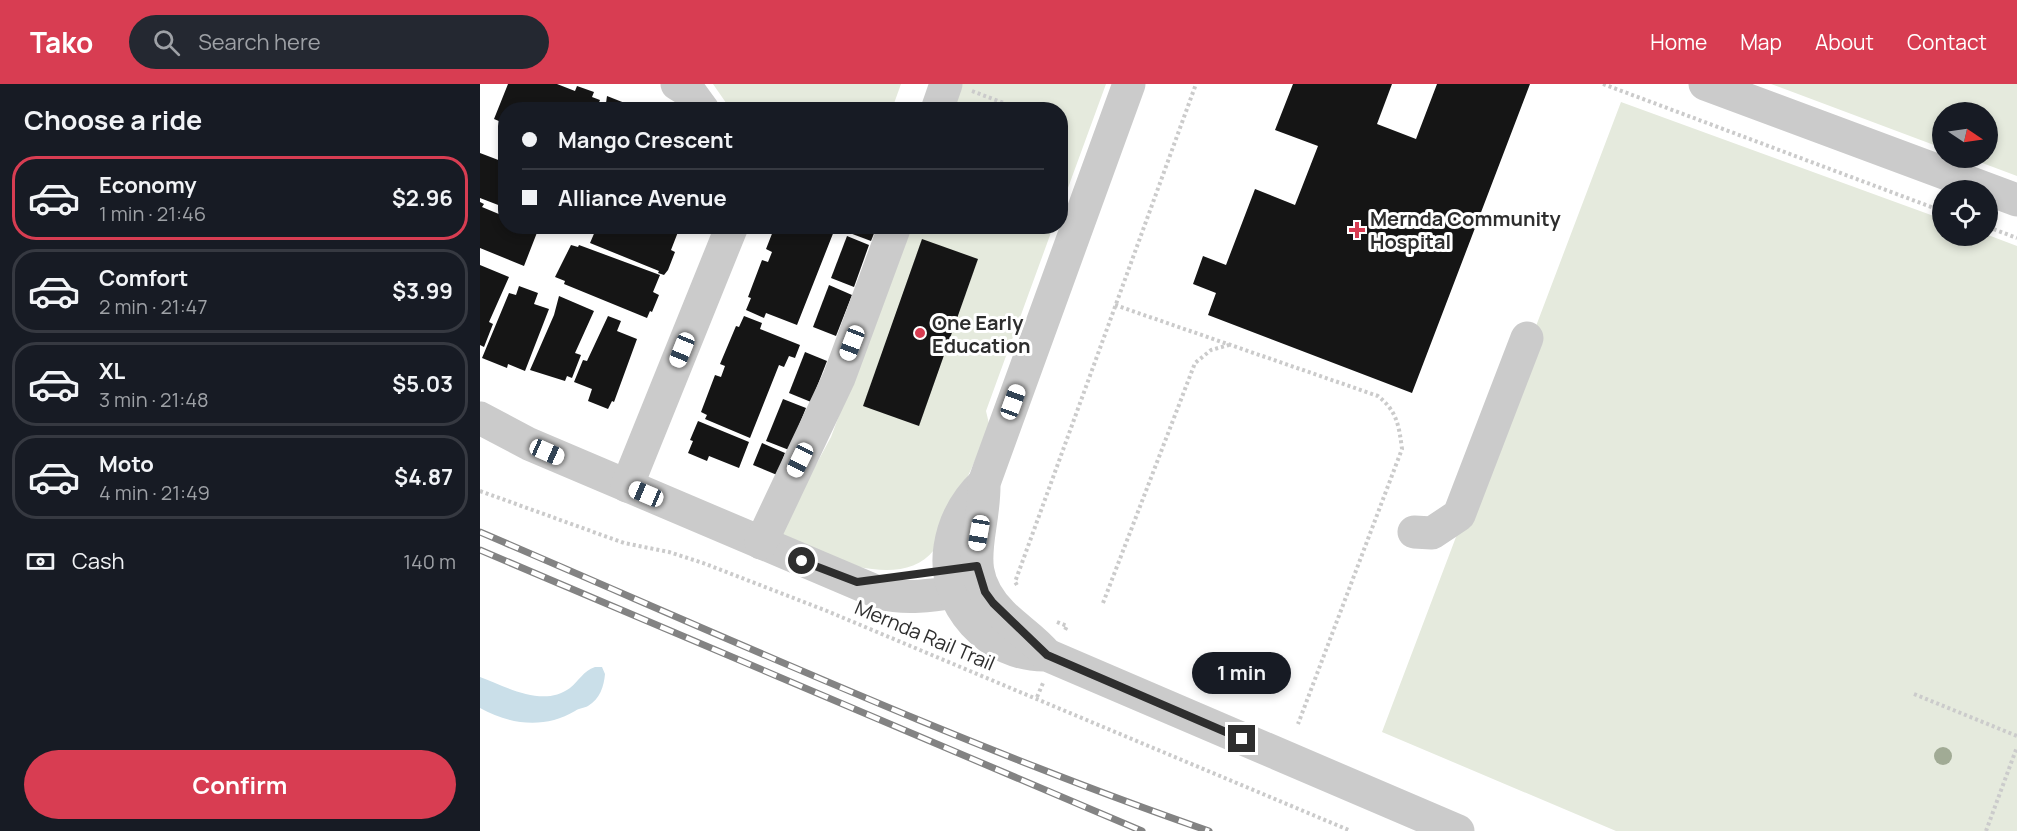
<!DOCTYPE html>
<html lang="en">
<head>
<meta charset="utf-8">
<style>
	:root { --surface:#171b24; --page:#242831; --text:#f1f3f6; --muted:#9ea1a6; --line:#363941; --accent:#d83d52 }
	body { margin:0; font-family:Manrope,sans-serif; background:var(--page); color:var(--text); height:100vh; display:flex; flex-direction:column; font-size:22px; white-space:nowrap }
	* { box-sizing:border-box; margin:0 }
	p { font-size:20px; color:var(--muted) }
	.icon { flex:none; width:33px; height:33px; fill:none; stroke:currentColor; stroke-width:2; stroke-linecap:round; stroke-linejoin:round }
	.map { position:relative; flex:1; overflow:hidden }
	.panel { display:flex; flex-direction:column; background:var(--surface); width:480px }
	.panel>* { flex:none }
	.guide { position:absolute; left:18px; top:18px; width:570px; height:132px; border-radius:24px; box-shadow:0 3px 9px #0003; display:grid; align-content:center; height:132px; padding:0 24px; background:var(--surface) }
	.needle { width:39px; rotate:103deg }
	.tools { position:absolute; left:1452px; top:18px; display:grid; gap:12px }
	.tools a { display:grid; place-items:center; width:66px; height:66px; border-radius:50%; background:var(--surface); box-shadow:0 3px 9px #0003; font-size:30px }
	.end { position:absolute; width:27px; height:27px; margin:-14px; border:8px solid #2e2e2e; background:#fff; box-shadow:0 0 0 3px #fff }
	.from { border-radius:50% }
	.bubble { position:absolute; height:42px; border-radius:21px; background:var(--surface); box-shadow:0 3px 9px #0003; font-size:20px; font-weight:700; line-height:42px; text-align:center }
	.car { position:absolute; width:18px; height:36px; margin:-18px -9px; border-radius:8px; box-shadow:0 0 4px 2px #0007; background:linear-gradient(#fff 24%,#345 0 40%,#fff 0 76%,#345 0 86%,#fff 0) }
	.guide b { display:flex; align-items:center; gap:21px; height:57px; font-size:22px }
	.guide b+b { border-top:2px solid var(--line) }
	.guide i { width:15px; height:15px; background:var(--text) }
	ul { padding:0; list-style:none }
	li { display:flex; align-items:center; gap:18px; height:84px; margin:0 12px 9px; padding:0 12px; border:3px solid var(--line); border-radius:24px }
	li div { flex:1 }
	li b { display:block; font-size:22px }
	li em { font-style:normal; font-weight:700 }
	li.active { border-color:var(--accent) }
	li>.icon { width:54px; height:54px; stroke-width:1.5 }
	h2 { padding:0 24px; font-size:27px; line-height:72px }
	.pay { display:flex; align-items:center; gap:15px; height:66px; padding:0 24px; font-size:22px }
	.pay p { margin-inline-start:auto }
	.cta { display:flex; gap:12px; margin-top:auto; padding:12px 24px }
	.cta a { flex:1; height:69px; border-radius:36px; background:var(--accent); color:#fff; font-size:24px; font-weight:700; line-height:69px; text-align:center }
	header { display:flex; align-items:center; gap:36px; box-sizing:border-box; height:84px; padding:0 30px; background:var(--accent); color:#fff }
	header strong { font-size:28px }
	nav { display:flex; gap:33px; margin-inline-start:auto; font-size:21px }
	.search { width:420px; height:54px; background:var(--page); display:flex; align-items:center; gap:15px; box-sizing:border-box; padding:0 21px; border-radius:33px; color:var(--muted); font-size:22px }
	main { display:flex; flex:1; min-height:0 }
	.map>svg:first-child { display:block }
</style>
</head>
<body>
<header>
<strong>Tako</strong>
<div class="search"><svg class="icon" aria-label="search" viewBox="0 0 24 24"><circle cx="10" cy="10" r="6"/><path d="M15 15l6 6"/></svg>Search here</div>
<nav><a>Home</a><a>Map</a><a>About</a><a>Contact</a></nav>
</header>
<main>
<section class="panel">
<h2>Choose a ride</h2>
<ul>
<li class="active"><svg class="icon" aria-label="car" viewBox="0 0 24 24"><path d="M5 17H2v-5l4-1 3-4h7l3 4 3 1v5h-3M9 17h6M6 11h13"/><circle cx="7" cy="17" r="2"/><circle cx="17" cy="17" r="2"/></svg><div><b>Economy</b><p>1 min · 21:46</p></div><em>$2.96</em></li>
<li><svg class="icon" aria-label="car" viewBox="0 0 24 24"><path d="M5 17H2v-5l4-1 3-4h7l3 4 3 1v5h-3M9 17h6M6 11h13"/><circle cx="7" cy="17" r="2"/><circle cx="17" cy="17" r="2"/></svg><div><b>Comfort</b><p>2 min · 21:47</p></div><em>$3.99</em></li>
<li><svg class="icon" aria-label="car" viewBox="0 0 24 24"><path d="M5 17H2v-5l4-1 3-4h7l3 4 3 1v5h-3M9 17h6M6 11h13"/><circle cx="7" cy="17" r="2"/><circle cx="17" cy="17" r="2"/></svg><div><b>XL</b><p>3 min · 21:48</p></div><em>$5.03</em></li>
<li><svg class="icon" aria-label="car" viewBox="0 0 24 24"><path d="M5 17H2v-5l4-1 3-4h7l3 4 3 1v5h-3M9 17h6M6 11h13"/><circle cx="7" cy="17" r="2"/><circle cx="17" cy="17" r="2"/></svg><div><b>Moto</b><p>4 min · 21:49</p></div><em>$4.87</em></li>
</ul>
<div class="pay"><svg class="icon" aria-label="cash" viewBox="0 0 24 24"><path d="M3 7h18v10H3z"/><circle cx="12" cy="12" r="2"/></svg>Cash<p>140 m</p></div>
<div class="cta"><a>Confirm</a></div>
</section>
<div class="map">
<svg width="1537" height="747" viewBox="0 0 1537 747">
	<rect width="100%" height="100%" fill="#fff"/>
	<g fill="#e5eadd">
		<path d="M233,0H421L412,25L251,26Z"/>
		<path d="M481,0H626L581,123L580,26H472Z"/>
		<path d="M1291,0H1537V92L1489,74H1508V28H1462V64Z"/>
		<path d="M1141,18L1462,135V152L1508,151L1537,162V747H1136L902,648Z"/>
		<path d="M429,143H573L506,327L510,344L454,466C420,510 336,470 296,455L351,353Z"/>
	</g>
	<path fill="#cadfe9" d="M115,583H122L125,590C124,602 120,615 108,622C104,624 99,624 95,627C65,645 30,641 0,624V593C27,603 63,624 90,604C99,597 103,587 115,583Z"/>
	<g fill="#151515">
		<path d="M28,0H77L95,7L97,2L114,8L112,13L120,16L116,26H64L62,22L61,26H26V40L14,35Z"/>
		<path d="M813,0H912L897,40L936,55L957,0H1050L932,309L728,231L736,209L713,200L723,172L746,181L775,105L815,121L838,62L795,46Z"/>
		<path d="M127,12L160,25V26H125Z"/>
		<path d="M0,69L21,77L19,82L26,85V124L0,114Z"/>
		<path d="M0,118L4,120L2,123L26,133V142H49L58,146L44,182L0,164Z"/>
		<path d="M110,142H158L169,147L171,142H184L198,148L191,166L195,168L188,186L184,191L178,189L179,187L110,159L116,145Z"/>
		<path d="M295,142H356L317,241L286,229L284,234L266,226L271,214L268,213L282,176L288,178L292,168L286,165Z"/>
		<path d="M369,142H397L391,157L367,148Z"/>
		<path d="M367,152L389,161L374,203L351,194Z"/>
		<path d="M442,155L498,175L439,342L383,322Z"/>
		<path d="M91,161L98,163L99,161L180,191L173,208L179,211L172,228L170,227L167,234L84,200L85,197L75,193Z"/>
		<path d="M0,181L29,193L9,238L13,240L4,263L0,261Z"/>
		<path d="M349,201L372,211L356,252L333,243Z"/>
		<path d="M39,202L58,209L54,220L69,225L45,287L28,280L27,284L2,274L29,209L36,211Z"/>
		<path d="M79,212L114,227L95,269L101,271L92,294L87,292L85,297L50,286L74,231Z"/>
		<path d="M128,232L141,237L137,247L157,255L134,318L132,317L128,325L108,317L112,305L94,298L103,276L107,277Z"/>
		<path d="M264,232L282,239L280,245L320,261L315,274L309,272L304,283L299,281L270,354L225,335L227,331L221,328L235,291L241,293L245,282L240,280L256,242L259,243Z"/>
		<path d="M325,268L347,277L331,318L309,309Z"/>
		<path d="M303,315L326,324L309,366L286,357Z"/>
		<path d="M218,337L269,358L259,384L229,372L227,377L208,369L213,357L210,356Z"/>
		<path d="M282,359L305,369L297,391L273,381Z"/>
	</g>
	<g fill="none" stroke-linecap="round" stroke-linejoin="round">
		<g stroke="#cbcbcb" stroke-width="4" stroke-dasharray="3 3" stroke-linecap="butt">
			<path d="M1123,0L1462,127"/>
			<path d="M492,7L542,26"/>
			<path d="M580,40L583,41"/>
			<path d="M1508,143L1537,154"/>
			<path d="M635,221L898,312C917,327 919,342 922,365L818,640"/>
			<path d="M0,407L144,459L189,468L223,479L347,527L871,747"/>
			<path d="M537,501L535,498L716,0"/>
			<path d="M623,519L715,279L731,266L749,261"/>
			<path d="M577,538L587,542L584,548"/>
			<path d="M1434,610L1537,652"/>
			<path d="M557,613L563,599"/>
			<path d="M1506,747L1537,663"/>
		</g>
		<g stroke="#cbcbcb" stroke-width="33">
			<path d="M197,0L210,8L223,26"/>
			<path d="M1225,0L1537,116"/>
			<path d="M457,26L466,0"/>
			<path d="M0,334L49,360L400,509C432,517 465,509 497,505"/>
			<path d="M504,399C486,416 474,438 470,463C461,520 510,573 567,571L978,747"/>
			<path d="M147,402L252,142"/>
			<path d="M934,448L952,449L979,431L1047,254"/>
			<path d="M281,459L359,294L415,142"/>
			<path d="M567,571C554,555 537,545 522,530C478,485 505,452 504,399L649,0"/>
		</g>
		<g stroke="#838383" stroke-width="7">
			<g id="rail">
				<path d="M0,448C241,551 481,661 729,747"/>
				<path d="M0,466L662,747"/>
			</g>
		</g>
		<use href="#rail" stroke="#fff" stroke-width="4.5" stroke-dasharray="14" stroke-linecap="butt"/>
	</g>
	<circle fill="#a1ab95" cx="1463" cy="672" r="9"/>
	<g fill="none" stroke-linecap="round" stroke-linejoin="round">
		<path stroke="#2e2e2e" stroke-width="8" d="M322,477L377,498L497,482L505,508L513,519L567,571L762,655"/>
	</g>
	<g fill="#d83d52" stroke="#fff" stroke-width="2">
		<path d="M874 137h6v6h6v6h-6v6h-6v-6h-6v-6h6z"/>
		<circle cx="440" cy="249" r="6"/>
	</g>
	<g text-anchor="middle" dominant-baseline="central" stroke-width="6" stroke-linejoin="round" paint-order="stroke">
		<g font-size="20" font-weight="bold" fill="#2e2e2e" stroke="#fff" text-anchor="start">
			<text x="890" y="134">Mernda Community<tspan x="890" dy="23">Hospital</tspan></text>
			<text x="452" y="238">One Early<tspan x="452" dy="23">Education</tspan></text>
		</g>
		<g font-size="20" fill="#2e2e2e" stroke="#fff">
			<text transform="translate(445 551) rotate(23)">Mernda Rail Trail</text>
		</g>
	</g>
</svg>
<div class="tools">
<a><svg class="needle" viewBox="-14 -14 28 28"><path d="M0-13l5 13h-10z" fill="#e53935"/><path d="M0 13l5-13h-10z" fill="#9ea1a6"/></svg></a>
<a><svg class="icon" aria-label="locate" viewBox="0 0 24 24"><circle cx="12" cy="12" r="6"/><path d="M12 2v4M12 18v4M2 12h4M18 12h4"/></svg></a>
</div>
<i class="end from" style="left:322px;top:477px"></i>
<i class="end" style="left:762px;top:655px"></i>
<div class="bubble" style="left:712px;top:568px;width:99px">1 min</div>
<i class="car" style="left:372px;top:259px;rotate:201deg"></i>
<i class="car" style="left:202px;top:266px;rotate:202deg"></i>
<i class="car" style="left:533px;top:318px;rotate:20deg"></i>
<i class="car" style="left:67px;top:368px;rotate:114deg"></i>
<i class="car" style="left:320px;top:376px;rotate:206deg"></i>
<i class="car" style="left:166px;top:410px;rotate:293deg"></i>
<i class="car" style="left:499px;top:449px;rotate:190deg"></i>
<div class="guide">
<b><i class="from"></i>Mango Crescent</b>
<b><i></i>Alliance Avenue</b>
</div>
</div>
</main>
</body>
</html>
